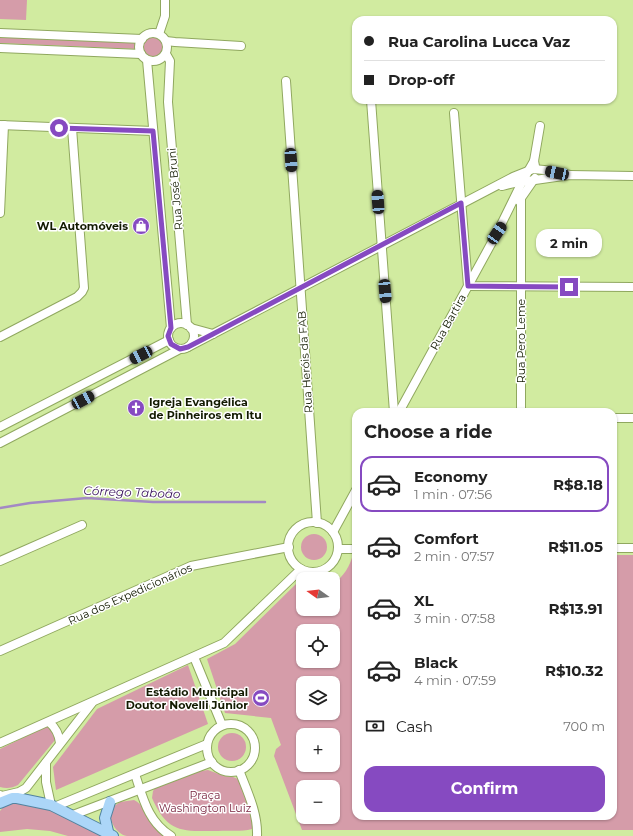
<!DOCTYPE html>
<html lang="en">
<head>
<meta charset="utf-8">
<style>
	:root { --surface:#fff; --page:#f2f2f2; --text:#222; --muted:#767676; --line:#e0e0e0; --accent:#864ac1 }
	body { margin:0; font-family:Montserrat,sans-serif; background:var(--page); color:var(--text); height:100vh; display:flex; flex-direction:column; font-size:15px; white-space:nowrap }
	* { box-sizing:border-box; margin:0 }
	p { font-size:13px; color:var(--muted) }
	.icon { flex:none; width:22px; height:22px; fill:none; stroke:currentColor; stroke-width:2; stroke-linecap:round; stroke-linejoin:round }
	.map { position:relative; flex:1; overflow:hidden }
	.details { position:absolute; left:352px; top:408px; width:265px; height:412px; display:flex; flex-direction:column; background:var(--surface); border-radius:12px; box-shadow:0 1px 3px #0004 }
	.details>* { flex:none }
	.guide { position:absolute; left:352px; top:16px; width:265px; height:88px; border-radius:12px; box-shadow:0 1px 3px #0004; display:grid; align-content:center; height:88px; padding:0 12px; background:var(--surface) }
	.needle { width:26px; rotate:284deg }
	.fabs { position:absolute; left:296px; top:572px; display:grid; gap:8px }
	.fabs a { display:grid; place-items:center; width:44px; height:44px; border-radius:8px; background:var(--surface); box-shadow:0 1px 3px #0004; font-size:20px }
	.end { position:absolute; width:18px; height:18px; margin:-9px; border:5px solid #864ac1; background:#fff; box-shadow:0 0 0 2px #fff }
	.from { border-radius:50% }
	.bubble { position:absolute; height:28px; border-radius:12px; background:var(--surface); box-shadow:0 1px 3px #0004; font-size:13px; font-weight:700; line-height:28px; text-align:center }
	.car { position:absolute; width:12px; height:24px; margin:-12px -6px; border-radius:5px; box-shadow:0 0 3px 1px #0007; background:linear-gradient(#222 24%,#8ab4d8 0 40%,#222 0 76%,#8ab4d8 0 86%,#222 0) }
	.guide b { display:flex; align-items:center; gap:14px; height:38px; font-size:15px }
	.guide b+b { border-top:1px solid var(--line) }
	.guide i { width:10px; height:10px; background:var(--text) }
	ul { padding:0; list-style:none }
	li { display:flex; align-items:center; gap:12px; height:56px; margin:0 8px 6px; padding:0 4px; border:2px solid transparent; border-radius:12px }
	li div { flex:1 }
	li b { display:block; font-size:15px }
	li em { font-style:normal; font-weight:700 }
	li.on { border-color:var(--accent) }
	li>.icon { width:36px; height:36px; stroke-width:1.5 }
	h2 { padding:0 12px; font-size:18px; line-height:48px }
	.pay { display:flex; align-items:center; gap:10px; height:44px; padding:0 12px; font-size:15px }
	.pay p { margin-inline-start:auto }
	.action { display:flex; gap:8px; margin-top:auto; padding:8px 12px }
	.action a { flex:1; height:46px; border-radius:12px; background:var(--accent); color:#fff; font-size:16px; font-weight:700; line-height:46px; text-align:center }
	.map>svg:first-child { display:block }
</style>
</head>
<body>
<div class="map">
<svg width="633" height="836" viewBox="0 0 633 836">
	<rect width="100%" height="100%" fill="#d1eba0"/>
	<g fill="#d59ca9" fill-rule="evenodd">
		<path d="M0,0H27L26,20L0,19Z"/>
		<circle cx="153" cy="47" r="10"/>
		<path d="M0,37L137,43V49L0,43Z"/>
		<circle cx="314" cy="547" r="13"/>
		<path d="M353,554H356V816H613V555H633V830H302L274,756L276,749L281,745L271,718L225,713L207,659L235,644L297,583L303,585V609H333V583C344,577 350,566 353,554ZM303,631H333V661H303ZM303,683H333V713H303ZM303,735H333V765H303ZM303,787H333V817H303Z"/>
		<path d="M188,665L208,724L56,790L53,767L97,709Z"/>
		<path d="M47,726C52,729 55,735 55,740L18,785C12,788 7,789 0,787V749Z"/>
		<circle cx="232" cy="747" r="14"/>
		<path d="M208,770L224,776L233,777L238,779C243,788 256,822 252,829C241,832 229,830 218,831C182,831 168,834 152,798L153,791L156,787L201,771Z"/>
		<path d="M134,800C143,804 144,812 149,820C153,826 158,832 165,836C153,836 139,836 127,836C115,834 109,819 110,809L120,802Z"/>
		<path d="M15,802H27L51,811L84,826L101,836H68L50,831L27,829L0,832V811L5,805Z"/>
	</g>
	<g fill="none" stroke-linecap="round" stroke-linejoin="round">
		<path stroke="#a389c4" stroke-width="2.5" d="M0,508L30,503L87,498L153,502H265"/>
		<g stroke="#90a85f" stroke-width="10">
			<g id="minor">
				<circle cx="153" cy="47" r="14"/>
				<path d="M0,33L142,39"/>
				<path d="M159,34L165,16V0"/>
				<path d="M166,41L175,42L241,46"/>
				<path d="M0,48L141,54"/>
				<path d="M166,54L170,61L168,102L187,325"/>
				<path d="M147,60L171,328"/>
				<path d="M286,81L317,523"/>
				<path d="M371,100L394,412"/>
				<path d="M454,113L468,286L633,287"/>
				<path d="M0,125L153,131"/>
				<path d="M535,166L534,161L540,126"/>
				<path d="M502,186L514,183L570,175L633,176"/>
				<path d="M521,198V412"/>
				<path d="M519,201L535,178"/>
				<path d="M0,213L4,125"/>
				<circle cx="181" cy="336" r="13"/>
				<path d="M191,328L213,334"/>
				<path d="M0,337L77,297L82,292L84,288L72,128"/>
				<path d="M188,347L513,177L533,169L544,170L570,175"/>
				<path d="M399,412L497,233L522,182L534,161"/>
				<path d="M613,418H633"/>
				<path d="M0,427L169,340"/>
				<path d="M0,443L180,349"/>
				<circle cx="313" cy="547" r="25"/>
				<path d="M333,532L356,490"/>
				<path d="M613,548H633"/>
				<path d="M338,549H356"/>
				<path d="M0,561L82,525"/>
				<path d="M0,651L191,566L289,547"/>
				<path d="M194,657L222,725"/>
				<path d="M49,722C56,728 59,734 60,743"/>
				<circle cx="231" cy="748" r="24"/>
				<path d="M0,743L224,643L301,569"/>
				<path d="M46,763V782L51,805"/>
				<path d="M239,770C247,791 258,813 257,836"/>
				<path d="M135,774C143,798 148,822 171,836"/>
				<path d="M0,795L2,796L19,792L26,788L92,703"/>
				<path d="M54,807L207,744"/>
				<path d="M73,815L212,762"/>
			</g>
		</g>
		<g stroke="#52839f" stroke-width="12">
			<g id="major">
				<path d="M0,803L12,798H17L51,805L113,836"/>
				<path d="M109,836L105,818L110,802"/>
			</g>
		</g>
		<use href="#minor" stroke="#fff" stroke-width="8"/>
		<use href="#major" stroke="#acd6f8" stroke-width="10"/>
	</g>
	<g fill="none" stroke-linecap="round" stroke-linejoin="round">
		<path stroke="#864ac1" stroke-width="5" d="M59,128L153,131L171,328L168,336L171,344L180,349L188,347L213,334L461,203L468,286L569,287"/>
	</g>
	<defs>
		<g id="shop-disc" transform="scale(0.9)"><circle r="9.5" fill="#864ac1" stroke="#fff"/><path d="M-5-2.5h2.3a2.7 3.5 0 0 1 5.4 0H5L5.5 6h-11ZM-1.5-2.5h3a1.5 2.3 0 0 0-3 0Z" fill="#fff"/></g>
		<g id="church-disc" transform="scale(0.9)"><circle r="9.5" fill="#864ac1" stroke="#fff"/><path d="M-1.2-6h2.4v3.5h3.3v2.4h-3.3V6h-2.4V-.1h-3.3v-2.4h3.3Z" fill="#fff"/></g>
		<g id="stadium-disc" transform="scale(0.9)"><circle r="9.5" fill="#864ac1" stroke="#fff"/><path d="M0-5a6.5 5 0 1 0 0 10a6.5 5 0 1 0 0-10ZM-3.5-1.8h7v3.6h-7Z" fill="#fff"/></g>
	</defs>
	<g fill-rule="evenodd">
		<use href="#shop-disc" x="141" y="226"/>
		<use href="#church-disc" x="136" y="408"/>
		<use href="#stadium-disc" x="261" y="698"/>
	</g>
	<g text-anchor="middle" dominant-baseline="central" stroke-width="3" stroke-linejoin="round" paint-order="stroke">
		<g font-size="11" fill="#121a00" stroke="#fff">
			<text transform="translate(175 189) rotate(-95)">Rua José Bruni</text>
			<text transform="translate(448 322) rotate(-61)">Rua Bartira</text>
			<text transform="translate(521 341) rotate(-90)">Rua Pero Leme</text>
			<text transform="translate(305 362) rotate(-94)">Rua Heróis da FAB</text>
			<text transform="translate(130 594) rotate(-24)">Rua dos Expedicionários</text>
		</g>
		<g font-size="11" font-weight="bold" fill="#121a00" stroke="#fff" text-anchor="end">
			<text x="128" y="226">WL Automóveis</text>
			<text x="149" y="402" text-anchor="start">Igreja Evangélica<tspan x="149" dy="13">de Pinheiros em Itu</tspan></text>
			<text x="248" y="692">Estádio Municipal<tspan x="248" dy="13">Doutor Novelli Júnior</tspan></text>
		</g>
		<g font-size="11" fill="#78233f" stroke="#fff">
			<text x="205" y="795">Praça<tspan x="205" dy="13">Washington Luiz</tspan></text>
		</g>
		<g font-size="12" font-style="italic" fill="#3a155c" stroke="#fff">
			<text transform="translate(132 492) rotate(2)">Córrego Taboão</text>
		</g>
	</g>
</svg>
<div class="fabs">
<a><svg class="needle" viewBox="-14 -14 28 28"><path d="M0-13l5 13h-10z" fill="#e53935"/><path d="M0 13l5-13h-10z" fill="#767676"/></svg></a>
<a><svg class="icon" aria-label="locate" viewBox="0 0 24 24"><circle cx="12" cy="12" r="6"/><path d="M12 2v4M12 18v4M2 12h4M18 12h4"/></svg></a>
<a><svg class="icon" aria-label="layers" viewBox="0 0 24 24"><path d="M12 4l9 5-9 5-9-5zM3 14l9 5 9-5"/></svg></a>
<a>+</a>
<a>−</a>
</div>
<i class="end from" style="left:59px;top:128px"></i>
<i class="end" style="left:569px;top:287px"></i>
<div class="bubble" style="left:536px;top:229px;width:66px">2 min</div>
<i class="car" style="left:291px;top:160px;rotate:176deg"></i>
<i class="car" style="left:557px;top:173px;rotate:282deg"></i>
<i class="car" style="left:378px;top:202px;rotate:356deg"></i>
<i class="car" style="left:497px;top:233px;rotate:34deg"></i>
<i class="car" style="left:385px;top:291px;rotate:175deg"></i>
<i class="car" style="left:141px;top:355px;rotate:243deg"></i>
<i class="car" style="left:83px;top:400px;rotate:62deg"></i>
<div class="guide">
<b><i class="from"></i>Rua Carolina Lucca Vaz</b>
<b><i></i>Drop-off</b>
</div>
<section class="details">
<h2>Choose a ride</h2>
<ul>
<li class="on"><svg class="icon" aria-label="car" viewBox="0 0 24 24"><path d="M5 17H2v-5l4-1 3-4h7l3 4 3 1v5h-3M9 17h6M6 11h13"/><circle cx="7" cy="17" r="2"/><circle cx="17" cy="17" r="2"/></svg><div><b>Economy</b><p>1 min · 07:56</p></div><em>R$8.18</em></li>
<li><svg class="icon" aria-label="car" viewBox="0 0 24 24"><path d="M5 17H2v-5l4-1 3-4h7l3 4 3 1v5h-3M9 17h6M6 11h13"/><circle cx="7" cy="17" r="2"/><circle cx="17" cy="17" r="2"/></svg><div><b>Comfort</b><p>2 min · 07:57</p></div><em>R$11.05</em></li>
<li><svg class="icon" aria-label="car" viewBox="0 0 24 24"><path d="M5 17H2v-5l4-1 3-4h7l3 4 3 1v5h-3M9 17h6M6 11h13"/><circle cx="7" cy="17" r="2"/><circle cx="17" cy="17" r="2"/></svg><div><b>XL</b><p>3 min · 07:58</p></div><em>R$13.91</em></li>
<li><svg class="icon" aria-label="car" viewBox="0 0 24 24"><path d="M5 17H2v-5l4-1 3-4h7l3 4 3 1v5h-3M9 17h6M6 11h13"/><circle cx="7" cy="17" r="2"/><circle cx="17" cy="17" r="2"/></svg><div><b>Black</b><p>4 min · 07:59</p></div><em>R$10.32</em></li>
</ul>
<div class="pay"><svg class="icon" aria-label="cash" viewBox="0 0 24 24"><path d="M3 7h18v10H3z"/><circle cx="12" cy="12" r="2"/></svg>Cash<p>700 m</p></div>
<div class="action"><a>Confirm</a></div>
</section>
</div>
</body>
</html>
